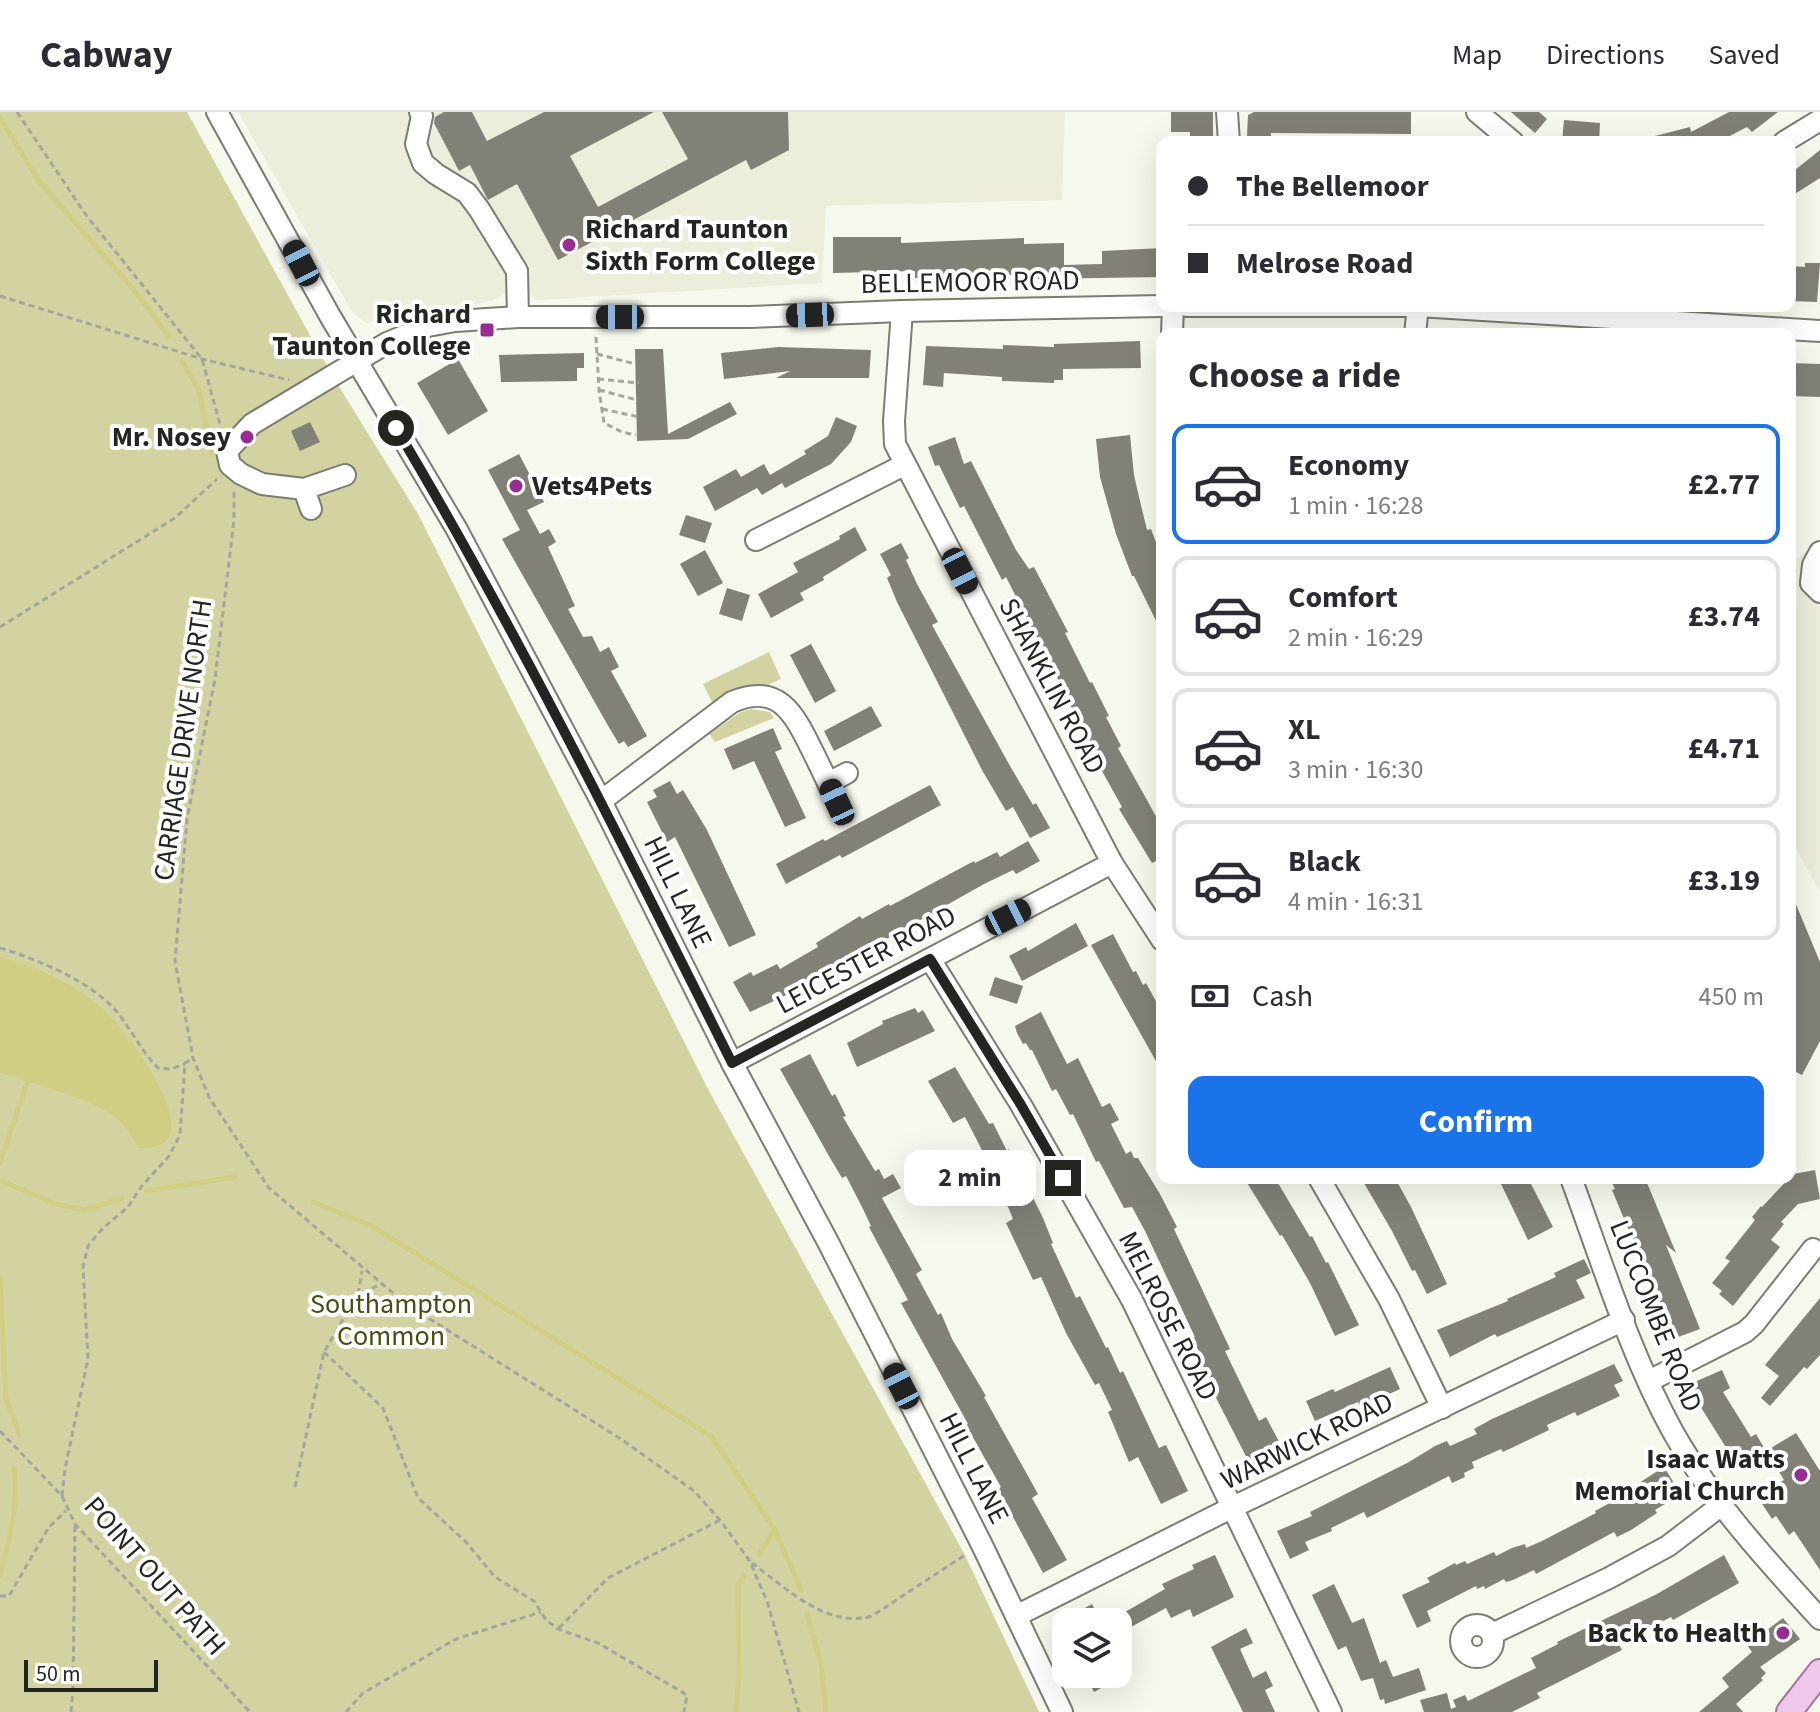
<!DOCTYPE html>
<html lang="en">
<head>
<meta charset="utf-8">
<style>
	:root { --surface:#fff; --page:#f7f7f7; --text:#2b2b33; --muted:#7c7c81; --line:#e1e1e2; --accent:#1a73e8 }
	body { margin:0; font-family:"Source Sans 3",sans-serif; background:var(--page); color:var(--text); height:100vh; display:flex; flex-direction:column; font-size:30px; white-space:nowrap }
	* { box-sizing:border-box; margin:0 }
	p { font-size:26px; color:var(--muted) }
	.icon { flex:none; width:44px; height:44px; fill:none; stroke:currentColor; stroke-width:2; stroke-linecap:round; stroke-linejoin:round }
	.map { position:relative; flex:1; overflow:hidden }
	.sheet { position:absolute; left:1156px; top:216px; width:640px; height:856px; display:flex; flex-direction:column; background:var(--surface); border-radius:16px; box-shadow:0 8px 32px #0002 }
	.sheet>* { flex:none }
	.hud { position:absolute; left:1156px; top:24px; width:640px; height:176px; border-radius:16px; box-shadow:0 8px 32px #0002; display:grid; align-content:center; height:176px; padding:0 32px; background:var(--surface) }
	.controls { position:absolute; left:1052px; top:1496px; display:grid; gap:16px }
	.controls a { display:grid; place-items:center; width:80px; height:80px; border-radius:16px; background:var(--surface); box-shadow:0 8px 32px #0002; font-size:40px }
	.scale { position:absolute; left:24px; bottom:20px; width:134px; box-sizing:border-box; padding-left:8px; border:4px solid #242420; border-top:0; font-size:22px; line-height:28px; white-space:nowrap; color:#242420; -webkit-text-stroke:6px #fff; paint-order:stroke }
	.end { position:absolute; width:36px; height:36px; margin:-18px; border:10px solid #242420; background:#fff; box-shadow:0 0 0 4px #fff }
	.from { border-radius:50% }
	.bubble { position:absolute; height:56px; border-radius:16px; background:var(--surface); box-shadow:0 8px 32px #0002; font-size:26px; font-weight:700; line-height:56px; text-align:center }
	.car { position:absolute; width:24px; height:48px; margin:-24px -12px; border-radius:10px; box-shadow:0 0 6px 2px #0007; background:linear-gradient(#222 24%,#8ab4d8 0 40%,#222 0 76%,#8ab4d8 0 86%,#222 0) }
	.hud b { display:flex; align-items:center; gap:28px; height:76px; font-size:30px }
	.hud b+b { border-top:2px solid var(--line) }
	.hud i { width:20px; height:20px; background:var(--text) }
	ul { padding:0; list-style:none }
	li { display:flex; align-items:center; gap:24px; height:120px; margin:0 16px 12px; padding:0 16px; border:4px solid var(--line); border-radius:16px }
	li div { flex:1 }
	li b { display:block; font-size:30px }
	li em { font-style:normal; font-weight:700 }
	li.current { border-color:var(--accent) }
	li>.icon { width:72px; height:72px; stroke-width:1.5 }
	h2 { padding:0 32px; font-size:36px; line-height:96px }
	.pay { display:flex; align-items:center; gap:20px; height:88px; padding:0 32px; font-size:30px }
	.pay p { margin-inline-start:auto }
	.action { display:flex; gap:16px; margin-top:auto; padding:16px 32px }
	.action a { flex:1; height:92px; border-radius:16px; background:var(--accent); color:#fff; font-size:32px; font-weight:700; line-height:92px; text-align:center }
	header { display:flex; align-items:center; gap:48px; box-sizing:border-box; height:112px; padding:0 40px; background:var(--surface); border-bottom:2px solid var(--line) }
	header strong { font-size:38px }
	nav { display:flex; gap:44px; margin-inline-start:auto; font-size:28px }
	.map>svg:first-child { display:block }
</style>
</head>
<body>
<header>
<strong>Cabway</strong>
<nav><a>Map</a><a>Directions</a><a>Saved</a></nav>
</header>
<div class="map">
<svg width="1820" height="1600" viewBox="0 0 1820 1600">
	<rect width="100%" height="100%" fill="#f7f8ed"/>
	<g fill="#ededdb">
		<path d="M238,0H1065L1062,88L826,94L822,171L536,188L524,177H512L492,189L366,211L352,200Z"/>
		<path d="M1820,429V780L1790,725V452Z"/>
	</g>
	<g fill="#d3d3a1">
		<path d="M0,0H187L333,265L418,402L708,977L965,1443L1039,1600H0Z"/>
		<path d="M769,540L781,567L766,574L742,578L712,590L703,572Z"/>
		<path d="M752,597L770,600L774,606L715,630L709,622L741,600Z"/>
	</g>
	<path fill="#cfce82" d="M0,845C28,851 66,868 89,886C99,894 112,905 120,915C140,939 213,1040 139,1036C133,1028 128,1018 121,1010C100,988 31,972 0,961Z"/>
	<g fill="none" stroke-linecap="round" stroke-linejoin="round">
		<g stroke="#cfce82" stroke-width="5">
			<path d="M0,6L39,69L138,183L168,224"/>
			<path d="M182,249L199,278L212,342"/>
			<path d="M0,1051L27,971"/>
			<path d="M0,1068L53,1091L85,1098L122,1086"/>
			<path d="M146,1079L235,1065"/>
			<path d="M313,1090L370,1113L711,1324L775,1418L759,1442"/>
			<path d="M0,1167L6,1286L19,1322"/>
			<path d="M775,1418L801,1478"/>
			<path d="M0,1463C10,1426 19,1394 14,1356"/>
			<path d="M807,1502L821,1552L826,1600"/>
			<path d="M736,1600L739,1564L738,1473L744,1464"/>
		</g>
	</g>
	<g fill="#818178">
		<path d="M444,0H472L487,29L544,0H654L570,44L598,95L688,47L662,0H788L789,38L751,58L746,48L558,148L517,72L488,88L470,53L459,59L434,11L435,5Z"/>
		<path d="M1171,0H1213V30H1197V24H1190V20H1171Z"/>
		<path d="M1254,0H1411V22L1271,21V25L1247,24L1248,3Z"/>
		<path d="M1511,0H1539L1547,7L1535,21Z"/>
		<path d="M1729,0H1778L1752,20L1747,15L1718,30H1651V25L1690,15L1691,20Z"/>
		<path d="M1564,8L1600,11L1599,30H1562Z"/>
		<path d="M1820,38V66L1790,85V62Z"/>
		<path d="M833,125H901V131L1024,126V132L1064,131V153L1102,152V139L1162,136V165L1038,167V162L915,166V159L833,161Z"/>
		<path d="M1805,151H1820L1817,190L1790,189V154L1805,155Z"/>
		<path d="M1140,229L1141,256L1063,257V268H1054V271L1002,269V265L944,261L943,275L923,273L926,234L1003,237V233L1054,235V232Z"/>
		<path d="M778,235L871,238L869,266H776L790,259L724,267L721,241Z"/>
		<path d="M635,237H663L668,322L730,290L737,302L688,327L637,329Z"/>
		<path d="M584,241V256H577V269L501,270L499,243Z"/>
		<path d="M458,247L488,299L448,323L417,271Z"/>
		<path d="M1790,251L1820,252V285L1790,284Z"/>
		<path d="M836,305L857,314L851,330L831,352L785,376L782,371L762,383L757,376L715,399L703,375L736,357L741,365L764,352L770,363L806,342L804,339L828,324Z"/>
		<path d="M310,310L320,330L300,339L291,319Z"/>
		<path d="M1130,323L1134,363L1139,385L1147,418L1151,417L1162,446V521L1134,464H1132L1116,422L1100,365L1096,327Z"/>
		<path d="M955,325L964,352L971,349L1016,438L1029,457L1034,455L1068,520L1065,521L1090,571L1092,570L1109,604L1106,605L1121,634L1118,636L1162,715V746L1152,751L1119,697L1122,695L1092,641L1066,583L1006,465L1002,468L964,394L960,396L939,353L935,354L928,335Z"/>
		<path d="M519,342L544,390L527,398L540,422L549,417L556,430L548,435L575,494L568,497L583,525L592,524L600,540L609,535L619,555L611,559L647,624L628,635L624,629L619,632L610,617L502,427L520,418L488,358Z"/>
		<path d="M686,403L712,411L705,431L679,423Z"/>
		<path d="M855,415L867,438L823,465L824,468L800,481L804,488L771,506L758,482L798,460L793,451L840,427L839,424Z"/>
		<path d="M901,431L909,446L906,448L917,472L938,510L932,513L1010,654L1033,693L1036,691L1050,716L1030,726L1013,695L1006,699L982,658L897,490L887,466L891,463L880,442Z"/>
		<path d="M705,438L723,471L698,484L680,452Z"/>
		<path d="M727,476L750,483L742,509L719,502Z"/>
		<path d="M811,532L836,579L815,591L790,543Z"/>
		<path d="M871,594L882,614L834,639L824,619Z"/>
		<path d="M773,616L782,637L775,640L806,706L785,715L754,649L733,658L724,637Z"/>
		<path d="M670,669L677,682L683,678L707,718L756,823L729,835L675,725L667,730L647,690L657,685L653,678Z"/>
		<path d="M930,673L941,693L842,746L840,743L786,772L776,752L823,727L825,729Z"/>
		<path d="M1028,729L1040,749L1016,762L1013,758L984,772L860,842L859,840L816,863L818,866L795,879L750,900L733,870L751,860L753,864L777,852L780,857L818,835L816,831L860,804L862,807L889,792L890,794L974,749L975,751L997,740L1000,745Z"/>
		<path d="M1790,778L1820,850V929L1802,963L1790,957L1794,848L1790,850Z"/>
		<path d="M1076,811L1088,834L1022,869L1009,844L1026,835L1028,839Z"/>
		<path d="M1113,822L1133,860L1136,859L1143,873L1146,871L1162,900V960L1091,833Z"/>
		<path d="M995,865L1023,874L1017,892L989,883Z"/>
		<path d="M915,896L918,901L923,898L935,919L857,955L847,931L883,912L882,909Z"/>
		<path d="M1041,900L1067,952L1078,946L1102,995L1110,991L1119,1008L1111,1012L1126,1042L1131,1039L1134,1046H1138L1160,1082L1177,1115L1174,1117L1230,1237L1225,1239L1259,1309L1266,1305L1286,1343L1252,1356L1212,1278L1214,1277L1202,1252L1205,1251L1192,1226L1195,1225L1145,1119L1132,1095L1124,1096L1099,1049L1096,1050L1073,1002L1070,1003L1056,977L1052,979L1032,938H1030L1026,931L1023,932L1017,921L1015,914Z"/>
		<path d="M810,942L832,984L835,982L846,1004L843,1005L875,1059L879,1057L884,1067L893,1062L901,1076L882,1086L922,1158L916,1162L938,1203L941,1201L952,1227L986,1284L984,1285L1038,1382L1032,1386L1067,1448L1043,1461L998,1377L1001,1375L966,1313L968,1312L901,1191L908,1188L869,1115L871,1114L862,1095L846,1064L842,1066L829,1044L780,957Z"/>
		<path d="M955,955L989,1012L993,1011L1007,1039L1009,1037L1043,1106L1053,1131L1051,1132L1076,1186L1080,1184L1106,1236L1108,1235L1120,1261L1123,1259L1159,1336L1166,1333L1188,1379L1161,1392L1138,1345L1129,1350L1108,1300L1112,1298L1099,1271L1095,1273L1066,1221L1041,1165L1033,1168L1006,1111L1013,1107L1009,1097L984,1050L987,1048L965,1005L953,1011L928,969Z"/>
		<path d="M1815,1058L1820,1087L1798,1092L1781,1110L1784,1112L1771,1128L1780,1135L1733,1194L1719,1182L1722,1179L1712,1171L1730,1149L1725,1146L1755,1108L1752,1105L1761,1094L1762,1095L1793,1062Z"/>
		<path d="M1244,1066H1275L1310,1125L1312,1124L1326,1151L1328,1150L1359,1213L1335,1224L1310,1171L1282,1123L1280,1124Z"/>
		<path d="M1361,1066H1395L1411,1095L1447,1172L1427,1182L1415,1158L1412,1159L1392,1119Z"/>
		<path d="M1513,1066H1528L1553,1115L1528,1128L1501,1072Z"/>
		<path d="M1622,1066H1645L1676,1141L1666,1133L1700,1217L1670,1228L1654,1188L1645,1163L1647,1162L1612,1078L1615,1077L1612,1071Z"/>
		<path d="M1584,1147L1591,1161L1576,1168L1585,1186L1497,1225L1495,1222L1450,1245L1437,1218L1508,1189L1507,1187L1556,1165L1554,1161Z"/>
		<path d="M1820,1186V1243L1807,1257L1804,1255L1770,1294L1761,1286L1779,1264L1765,1253Z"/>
		<path d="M1614,1252L1623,1269L1614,1273L1620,1284L1577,1304L1575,1300L1547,1313L1549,1318L1503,1340L1501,1337L1472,1350L1474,1356L1464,1361L1465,1365L1452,1371L1449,1364L1367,1406L1364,1400L1331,1416L1332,1419L1305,1430L1309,1438L1290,1447L1277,1419L1312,1404L1310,1400L1409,1350L1435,1334L1447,1329L1450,1334L1477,1322L1474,1317L1492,1307Z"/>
		<path d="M1390,1255L1400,1277L1361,1295L1358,1290L1315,1309L1306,1289L1333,1277L1335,1280Z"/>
		<path d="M1722,1258L1730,1276L1723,1280L1751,1325L1756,1322L1766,1339L1796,1321L1820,1359V1458L1794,1419L1789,1423L1776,1404L1772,1407L1757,1384L1784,1368L1767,1340L1740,1358L1702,1297L1690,1272Z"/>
		<path d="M1664,1355L1681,1382L1655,1398L1657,1401L1631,1418L1617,1425L1614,1420L1536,1462L1534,1458L1513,1468L1506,1470L1504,1467L1485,1477L1484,1474L1477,1477L1476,1474L1427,1499L1431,1509L1417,1516L1402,1483L1430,1470L1427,1466L1455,1451L1456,1453L1465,1449L1467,1452L1494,1440L1496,1444L1512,1436L1525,1432L1526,1436L1542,1429L1596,1401L1595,1399L1621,1385L1620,1383Z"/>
		<path d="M1215,1443L1234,1485L1193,1505L1190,1497L1171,1506L1166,1496L1118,1522V1504L1165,1477L1162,1472L1194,1457L1192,1453Z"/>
		<path d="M1724,1443L1739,1471L1673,1508L1671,1505L1619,1532L1622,1538L1537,1581L1540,1586L1512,1600H1424L1420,1588L1447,1581L1451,1597L1456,1595L1453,1588L1465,1583L1468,1589L1536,1556L1531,1546L1558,1532L1557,1530L1657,1482Z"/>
		<path d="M1334,1472L1352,1511L1364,1506L1380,1551L1386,1548L1393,1565L1419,1556L1426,1578L1385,1592L1384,1587L1380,1588L1373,1566L1361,1569L1346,1534L1338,1538L1312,1483Z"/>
		<path d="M1092,1492L1101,1510H1059Z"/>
		<path d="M1783,1506L1800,1527L1760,1555L1766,1561L1761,1566L1763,1568L1736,1592L1743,1600H1699L1729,1575L1722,1566L1752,1540L1747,1533Z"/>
		<path d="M1246,1516L1253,1531L1240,1537L1253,1566L1266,1559L1273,1574L1265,1578L1275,1600H1243L1211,1535Z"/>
		<path d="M1085,1562H1126L1094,1580Z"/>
	</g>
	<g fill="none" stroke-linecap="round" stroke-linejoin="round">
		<g stroke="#7c7c73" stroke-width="24">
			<g id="minor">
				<path d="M217,0L330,204L456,416L601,689L732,951L828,1130L982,1433L1062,1600"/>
				<path d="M420,0L422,4L416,32L423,51L436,62L467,81L479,97L517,159L518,205"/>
				<path d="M1227,0L1229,30"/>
				<path d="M1477,0L1513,30"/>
				<path d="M1784,30L1820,8"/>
				<path d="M1186,194H1418L1820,219"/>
				<path d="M902,199L894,309L895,332L1112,751L1162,828"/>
				<path d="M1172,222L1173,194"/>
				<path d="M1415,222L1418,194"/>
				<path d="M345,363L304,377L262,372L241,362L230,353L227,339L252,312L387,231L428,214L455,209L518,205H750L902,199L1162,194"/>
				<path d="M304,377L311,397"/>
				<path d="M756,428L904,353"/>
				<path d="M1820,440L1813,453L1811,471L1820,480"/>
				<path d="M828,671L847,661"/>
				<path d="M601,689L732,590C779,570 794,602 812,638C821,656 829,673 837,690"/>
				<path d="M930,847L1021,993L1132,1188L1331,1600"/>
				<path d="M732,951L1112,751"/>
				<path d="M1319,1066L1389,1187L1442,1296"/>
				<path d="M1571,1066C1602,1150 1630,1242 1673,1320C1712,1389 1767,1449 1820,1507"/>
				<path d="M1649,1269L1745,1220L1754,1212L1813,1137"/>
				<path d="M1016,1504L1233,1395L1624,1208"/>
				<circle cx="1477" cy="1529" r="16"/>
				<path d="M1492,1522L1609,1466L1668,1434L1723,1392"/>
			</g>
		</g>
		<g stroke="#a1769b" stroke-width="28">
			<path id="major" d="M1789,1600L1820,1560"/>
		</g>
		<g stroke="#a4a59d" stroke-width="3" stroke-dasharray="6 4" stroke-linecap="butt">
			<path d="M17,0L86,103L202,247L221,316"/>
			<path d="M0,184L202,247L289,268"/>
			<path d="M596,225L599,278L604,311L622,320L636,323"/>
			<path d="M597,242L635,252"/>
			<path d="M598,267L639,271"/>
			<path d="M599,278L637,288"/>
			<path d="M602,297L639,305"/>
			<path d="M234,380V408L215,567L187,707L175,849L193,946L209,985L269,1076L406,1192L621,1327L694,1379L720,1408L749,1448L767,1489L799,1600"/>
			<path d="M0,515L175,406L217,367"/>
			<path d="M0,836C39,848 91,869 118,901C132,919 142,940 158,956L171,957L185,952"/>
			<path d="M358,1182L362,1159"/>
			<path d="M324,1240L383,1296L418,1386L466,1430L495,1465L534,1489L546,1508L558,1517L598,1531L687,1583L684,1600"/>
			<path d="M0,1319L62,1384L75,1412L250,1600"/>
			<path d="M295,1375L324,1240L358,1182L382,1172"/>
			<path d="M62,1384L65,1357L88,1247L83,1154L88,1134L103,1116L128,1095L141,1075L169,1044L180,1023L185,951L193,946"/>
			<path d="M752,1451C786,1476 827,1517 872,1504L965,1443"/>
			<path d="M0,1484H9L49,1415L66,1399"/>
			<path d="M559,1516L608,1466L720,1408"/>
			<path d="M71,1600L73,1579L75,1412"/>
			<path d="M346,1600L363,1581L456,1527L541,1500"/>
		</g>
		<use href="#minor" stroke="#fff" stroke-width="20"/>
		<use href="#major" stroke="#efc7eb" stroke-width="24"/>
	</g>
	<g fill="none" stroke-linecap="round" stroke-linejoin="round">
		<path stroke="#242420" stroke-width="10" d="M396,316C519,522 625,737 732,951L930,847L1021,993L1063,1066"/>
	</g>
	<g fill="#972d90" stroke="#fff" stroke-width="3">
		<circle cx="569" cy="133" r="8"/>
		<rect x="479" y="210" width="16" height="16" rx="4"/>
		<circle cx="247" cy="325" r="8"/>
		<circle cx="516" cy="374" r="8"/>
		<circle cx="1801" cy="1363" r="8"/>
		<circle cx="1783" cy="1521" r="8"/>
	</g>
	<g text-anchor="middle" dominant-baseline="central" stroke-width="8" stroke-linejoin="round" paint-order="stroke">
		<g font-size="28" font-weight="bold" fill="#242420" stroke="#fff" text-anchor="end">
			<text x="585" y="117" text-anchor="start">Richard Taunton<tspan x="585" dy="32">Sixth Form College</tspan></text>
			<text x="471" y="202">Richard<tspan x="471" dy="32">Taunton College</tspan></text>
			<text x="231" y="325">Mr. Nosey</text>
			<text x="532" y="374" text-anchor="start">Vets4Pets</text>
			<text x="1785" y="1347">Isaac Watts<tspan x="1785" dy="32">Memorial Church</tspan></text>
			<text x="1767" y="1521">Back to Health</text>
		</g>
		<g font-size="28" fill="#242420" stroke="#fff">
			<text transform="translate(970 170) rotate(-1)">BELLEMOOR ROAD</text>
			<text transform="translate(1052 574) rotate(62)">SHANKLIN ROAD</text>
			<text transform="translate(183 628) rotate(-82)">CARRIAGE DRIVE NORTH</text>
			<text transform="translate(678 780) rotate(64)">HILL LANE</text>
			<text transform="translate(866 848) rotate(-28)">LEICESTER ROAD</text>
			<text transform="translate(1168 1204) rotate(63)">MELROSE ROAD</text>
			<text transform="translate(1656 1204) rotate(68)">LUCCOMBE ROAD</text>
			<text transform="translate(1307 1329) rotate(-26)">WARWICK ROAD</text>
			<text transform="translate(974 1356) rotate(63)">HILL LANE</text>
			<text transform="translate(155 1464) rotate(49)">POINT OUT PATH</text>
		</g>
		<g font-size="28" fill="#4b4a0f" stroke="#fff">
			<text x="391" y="1192">Southampton<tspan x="391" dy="32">Common</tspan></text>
		</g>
	</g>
</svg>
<div class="controls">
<a><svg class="icon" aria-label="layers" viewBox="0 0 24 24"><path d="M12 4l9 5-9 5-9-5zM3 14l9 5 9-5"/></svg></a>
</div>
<div class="scale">50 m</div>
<i class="end from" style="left:396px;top:316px"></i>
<i class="end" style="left:1063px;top:1066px"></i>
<div class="bubble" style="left:904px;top:1038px;width:132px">2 min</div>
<i class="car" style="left:301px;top:151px;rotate:333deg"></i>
<i class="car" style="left:810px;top:203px;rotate:268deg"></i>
<i class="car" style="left:620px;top:205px;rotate:270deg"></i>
<i class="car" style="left:960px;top:459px;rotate:153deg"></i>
<i class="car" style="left:837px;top:690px;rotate:335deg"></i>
<i class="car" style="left:1008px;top:805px;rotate:63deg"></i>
<i class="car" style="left:901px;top:1274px;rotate:333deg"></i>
<div class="hud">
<b><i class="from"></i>The Bellemoor</b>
<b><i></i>Melrose Road</b>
</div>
<section class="sheet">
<h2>Choose a ride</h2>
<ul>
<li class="current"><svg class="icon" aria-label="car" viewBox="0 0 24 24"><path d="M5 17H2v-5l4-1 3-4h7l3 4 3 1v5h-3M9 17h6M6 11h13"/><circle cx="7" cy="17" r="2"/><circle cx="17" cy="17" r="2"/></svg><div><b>Economy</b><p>1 min · 16:28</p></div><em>£2.77</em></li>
<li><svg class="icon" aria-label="car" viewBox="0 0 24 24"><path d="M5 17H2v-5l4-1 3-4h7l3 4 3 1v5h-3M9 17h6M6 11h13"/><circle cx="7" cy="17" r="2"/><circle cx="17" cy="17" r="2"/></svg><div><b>Comfort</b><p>2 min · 16:29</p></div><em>£3.74</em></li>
<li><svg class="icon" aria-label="car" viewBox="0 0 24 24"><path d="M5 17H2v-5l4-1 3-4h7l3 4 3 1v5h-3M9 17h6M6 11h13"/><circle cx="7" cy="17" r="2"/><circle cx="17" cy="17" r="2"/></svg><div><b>XL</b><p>3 min · 16:30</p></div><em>£4.71</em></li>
<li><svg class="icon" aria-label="car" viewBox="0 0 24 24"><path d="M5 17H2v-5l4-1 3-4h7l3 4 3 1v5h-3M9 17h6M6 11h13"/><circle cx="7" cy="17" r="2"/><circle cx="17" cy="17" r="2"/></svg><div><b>Black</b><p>4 min · 16:31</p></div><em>£3.19</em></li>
</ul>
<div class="pay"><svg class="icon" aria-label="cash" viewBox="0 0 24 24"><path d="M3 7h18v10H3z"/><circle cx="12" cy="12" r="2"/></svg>Cash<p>450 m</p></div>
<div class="action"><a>Confirm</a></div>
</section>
</div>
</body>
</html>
